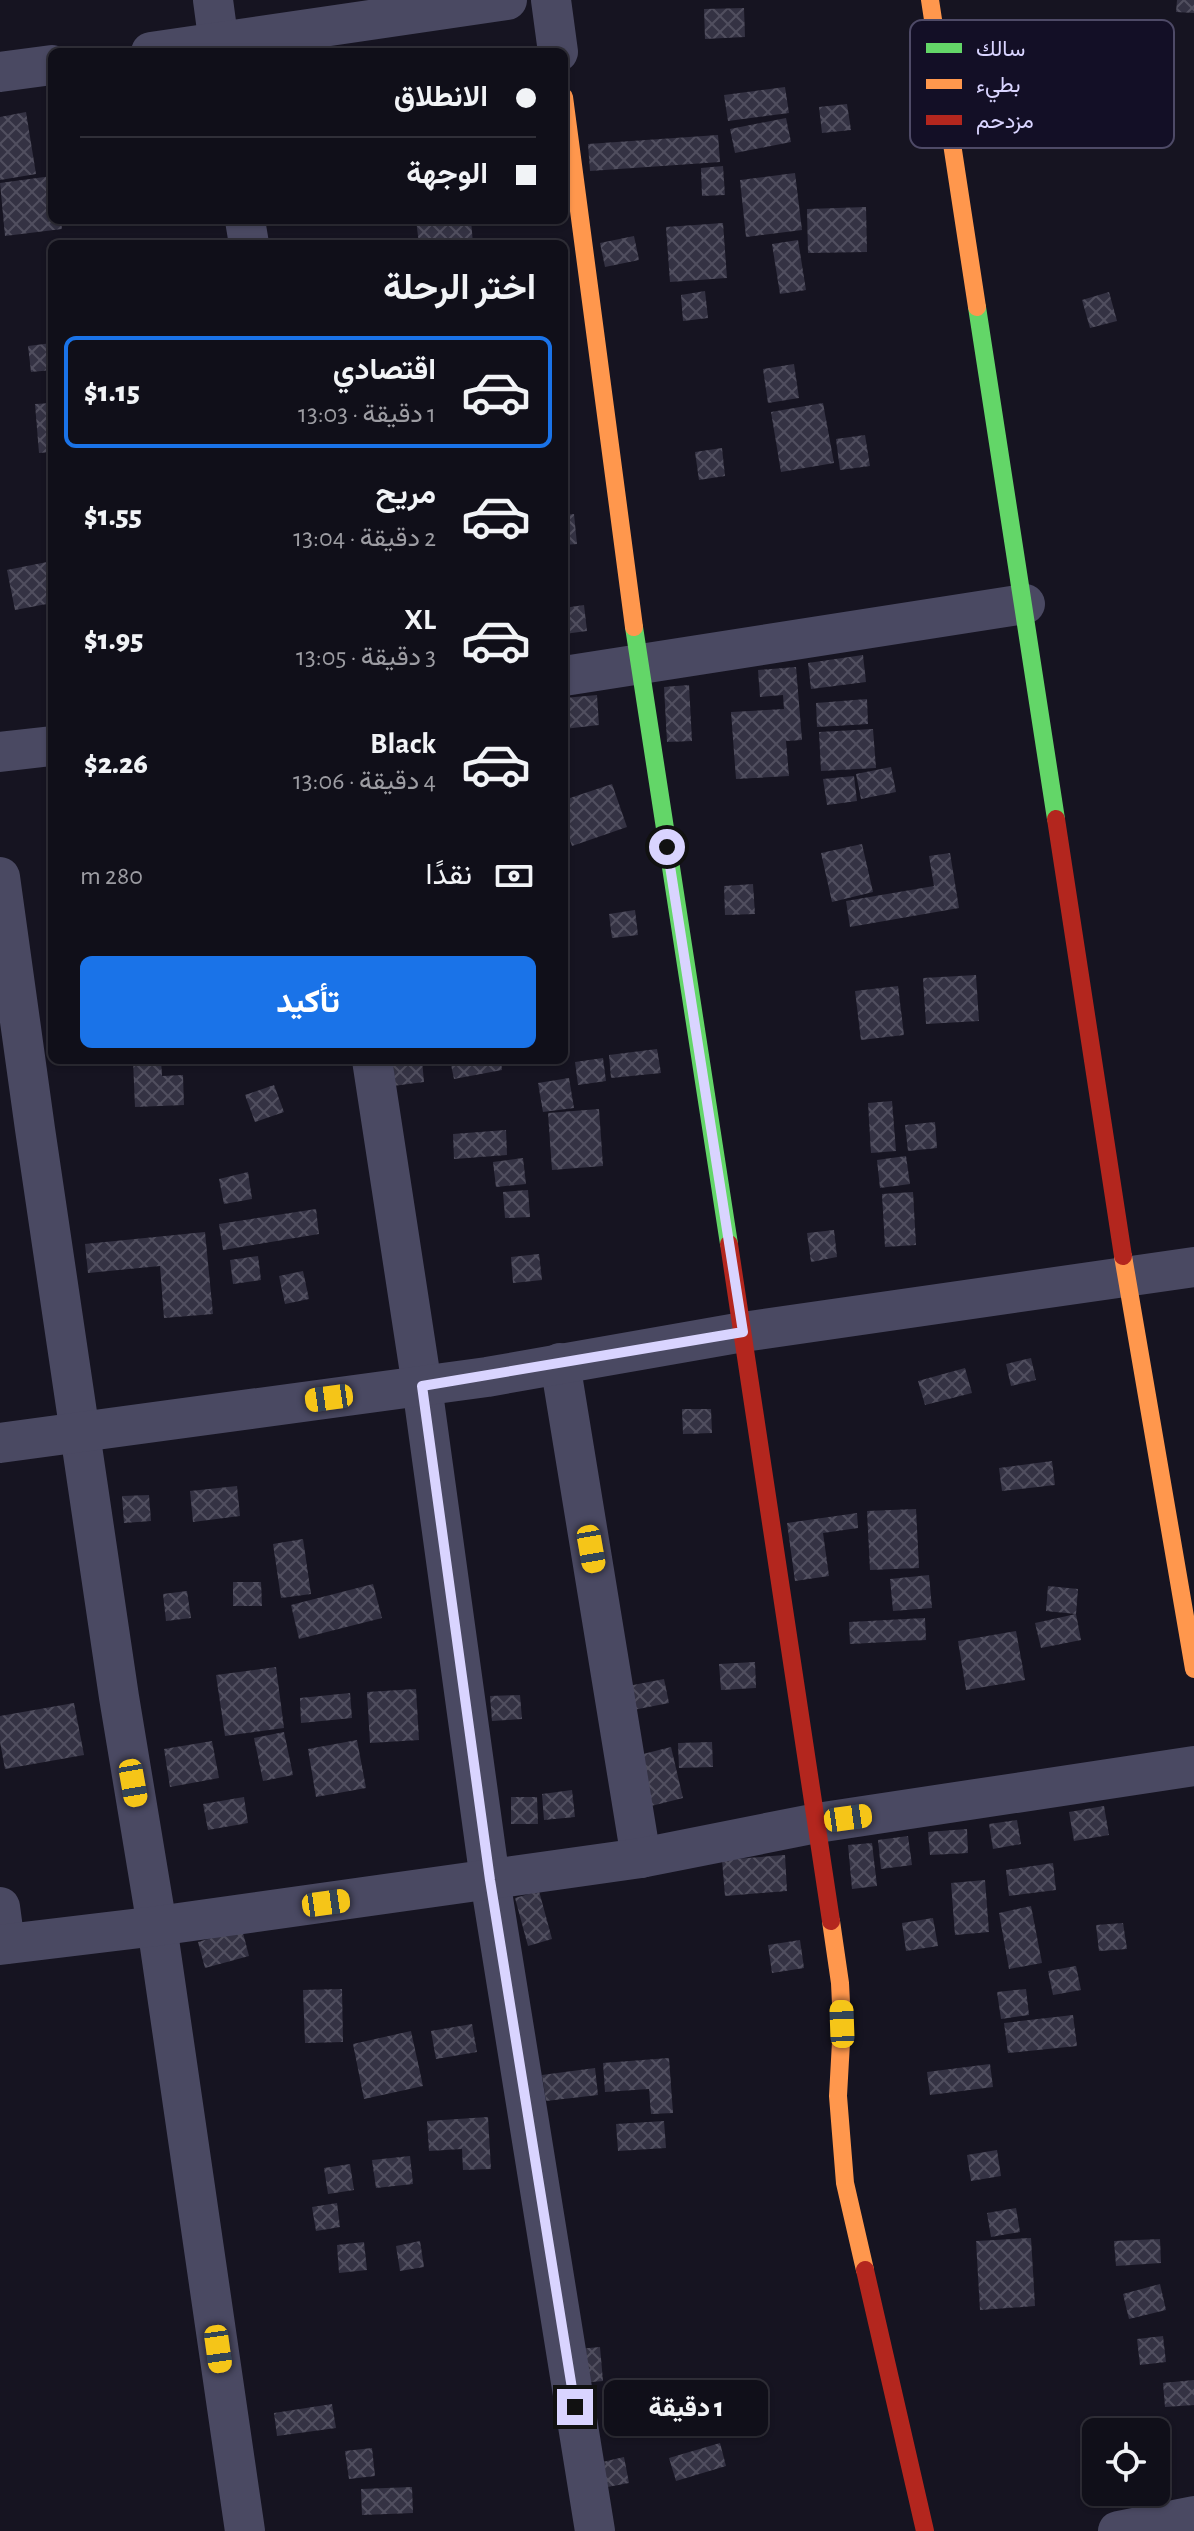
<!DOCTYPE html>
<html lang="ar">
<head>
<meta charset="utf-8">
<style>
	:root { --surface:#100f19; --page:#191822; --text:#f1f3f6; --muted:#9c9ca2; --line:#302f38; --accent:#1a73e8 }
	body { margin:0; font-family:"Alegreya Sans",Vazirmatn,sans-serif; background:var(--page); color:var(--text); direction:rtl; height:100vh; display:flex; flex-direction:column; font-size:30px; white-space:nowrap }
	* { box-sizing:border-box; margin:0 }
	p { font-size:26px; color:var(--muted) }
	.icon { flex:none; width:44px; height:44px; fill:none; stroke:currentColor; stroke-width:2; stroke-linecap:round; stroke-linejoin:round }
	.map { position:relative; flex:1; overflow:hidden; direction:ltr }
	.side { position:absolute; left:48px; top:240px; width:520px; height:824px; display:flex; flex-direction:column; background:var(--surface); border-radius:12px; box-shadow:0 2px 6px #0004,0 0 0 2px var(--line); direction:rtl }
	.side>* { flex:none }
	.top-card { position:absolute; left:48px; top:48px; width:520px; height:176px; border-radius:12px; box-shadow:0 2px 6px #0004,0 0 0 2px var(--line); direction:rtl; display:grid; align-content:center; height:176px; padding:0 32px; background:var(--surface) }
	.controls { position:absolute; left:1082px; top:2418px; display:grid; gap:16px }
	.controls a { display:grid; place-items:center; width:88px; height:88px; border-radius:12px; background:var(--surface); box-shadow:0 2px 6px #0004,0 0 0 2px var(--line); font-size:40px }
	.end { position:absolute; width:36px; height:36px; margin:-18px; border:10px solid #d9d4ff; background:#111; box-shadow:0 0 0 4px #111 }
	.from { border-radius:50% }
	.bubble { position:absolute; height:56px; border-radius:12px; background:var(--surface); box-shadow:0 2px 6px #0004,0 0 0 2px var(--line); font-size:26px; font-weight:800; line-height:56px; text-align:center; direction:rtl }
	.car { position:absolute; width:24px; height:48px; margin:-24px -12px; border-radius:10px; box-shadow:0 0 6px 2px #0007; background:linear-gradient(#f5c518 24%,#345 0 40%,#f5c518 0 76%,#345 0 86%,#f5c518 0) }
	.top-card b { display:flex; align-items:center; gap:28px; height:76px; font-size:30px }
	.top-card b+b { border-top:2px solid var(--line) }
	.top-card i { width:20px; height:20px; background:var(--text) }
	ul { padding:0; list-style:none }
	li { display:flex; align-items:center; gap:24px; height:112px; margin:0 16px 12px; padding:0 16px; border:4px solid transparent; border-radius:12px }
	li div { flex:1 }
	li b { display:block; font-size:30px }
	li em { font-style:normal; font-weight:800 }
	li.active { border-color:var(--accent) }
	li>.icon { width:72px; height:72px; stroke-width:1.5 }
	h2 { padding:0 32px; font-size:36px; line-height:96px }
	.pay { display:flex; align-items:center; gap:20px; height:88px; padding:0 32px; font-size:30px }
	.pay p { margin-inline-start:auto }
	.primary-button { display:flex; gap:16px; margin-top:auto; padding:16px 32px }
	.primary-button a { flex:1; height:92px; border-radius:12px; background:var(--accent); color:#fff; font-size:32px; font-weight:800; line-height:92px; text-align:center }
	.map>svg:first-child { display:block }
</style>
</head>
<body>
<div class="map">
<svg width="1194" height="2531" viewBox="0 0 1194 2531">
	<defs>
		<pattern id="building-cross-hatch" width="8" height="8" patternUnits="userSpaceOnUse" patternTransform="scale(2)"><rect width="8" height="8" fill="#343243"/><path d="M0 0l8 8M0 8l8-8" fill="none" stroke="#514f5f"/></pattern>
	</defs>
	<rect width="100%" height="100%" fill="#161421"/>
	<g fill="url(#building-cross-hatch)">
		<path d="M1177,0H1194V13L1176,12Z"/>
		<path d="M744,8L745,37L705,39L704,9Z"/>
		<path d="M785,87L789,113L728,121L724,95Z"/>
		<path d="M847,104L851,130L822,133L819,107Z"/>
		<path d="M26,112L36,174L0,180V117Z"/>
		<path d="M786,118L791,142L735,153L730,129Z"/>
		<path d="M718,135L720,162L590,171L588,144Z"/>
		<path d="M723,166L725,195L702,196L701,168Z"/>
		<path d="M795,173L802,230L746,237L740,180Z"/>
		<path d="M52,176V220H61L62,229L5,236L0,183Z"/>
		<path d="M866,207L867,252L808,253L807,209Z"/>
		<path d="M416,220H471L473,244H419Z"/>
		<path d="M723,223L727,278L670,282L666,227Z"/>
		<path d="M634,236L639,260L605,267L600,243Z"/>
		<path d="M798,240L806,290L780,294L772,244Z"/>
		<path d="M705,291L708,318L683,321L681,295Z"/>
		<path d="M1109,292L1117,321L1090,328L1082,300Z"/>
		<path d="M52,343V370L31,372L28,346Z"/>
		<path d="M794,364L799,398L768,403L763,369Z"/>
		<path d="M52,403V452L39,453L35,404Z"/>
		<path d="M823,403L834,463L781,472L771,412Z"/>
		<path d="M865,435L870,466L840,470L836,439Z"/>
		<path d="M722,448L725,476L699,480L695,452Z"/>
		<path d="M574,514L577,544L564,545V515Z"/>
		<path d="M47,562L52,603L15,610L7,570Z"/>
		<path d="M584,605L587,631L564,634V608Z"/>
		<path d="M863,655L866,682L811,689L808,663Z"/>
		<path d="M796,667L802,740L786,741L789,776L736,779L731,712L784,709L783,695L760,697L758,670Z"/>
		<path d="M689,685L692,741L667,742L664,687Z"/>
		<path d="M597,695L599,725L564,729V698Z"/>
		<path d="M867,699L868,724L817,727L816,703Z"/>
		<path d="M873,729L876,768L821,771L819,732Z"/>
		<path d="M891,767L896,792L861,799L856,774Z"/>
		<path d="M854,776L857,801L827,805L823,779Z"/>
		<path d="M612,784L627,827L572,846L564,823V800Z"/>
		<path d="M862,844L873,892L832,902L821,853Z"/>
		<path d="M950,853L959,908L850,927L846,901L934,886L929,856Z"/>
		<path d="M753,884L755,914L725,915L724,886Z"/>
		<path d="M635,910L638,935L612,938L609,914Z"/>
		<path d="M976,975L979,1021L926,1024L923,978Z"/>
		<path d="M898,986L904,1035L861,1040L855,991Z"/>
		<path d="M657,1049L661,1073L611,1078L609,1055Z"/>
		<path d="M603,1058L606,1081L578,1085L575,1062Z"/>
		<path d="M133,1060H161L162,1076L183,1075L184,1105L135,1107Z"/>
		<path d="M382,1060H422L424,1082L385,1087Z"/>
		<path d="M450,1060H501L502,1070L454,1079Z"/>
		<path d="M569,1078L574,1108L543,1112L538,1083Z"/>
		<path d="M274,1085L284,1112L255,1122L245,1095Z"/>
		<path d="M892,1101L896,1151L871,1153L868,1103Z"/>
		<path d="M599,1109L603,1166L552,1170L548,1113Z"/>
		<path d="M935,1122L937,1148L908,1151L905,1125Z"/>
		<path d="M506,1130L507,1155L454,1159L453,1134Z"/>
		<path d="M906,1156L910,1184L880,1188L877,1160Z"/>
		<path d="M523,1158L526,1184L496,1187L493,1162Z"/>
		<path d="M248,1172L252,1199L224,1204L219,1179Z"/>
		<path d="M528,1190L530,1217L505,1218L503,1192Z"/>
		<path d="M913,1192L916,1245L885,1247L882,1194Z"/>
		<path d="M316,1209L319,1234L223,1250L219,1224Z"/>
		<path d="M834,1230L837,1257L811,1262L807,1233Z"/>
		<path d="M205,1232L213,1314L164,1318L160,1266L88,1273L85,1244Z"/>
		<path d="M539,1254L542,1280L513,1283L511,1257Z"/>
		<path d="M258,1256L261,1280L233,1284L230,1260Z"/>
		<path d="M303,1271L309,1299L285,1304L279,1276Z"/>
		<path d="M1031,1358L1036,1380L1011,1386L1006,1364Z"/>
		<path d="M965,1368L972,1393L925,1405L918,1381Z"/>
		<path d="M682,1409H711L712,1433L683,1434Z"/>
		<path d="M1052,1461L1055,1485L1002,1491L999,1468Z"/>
		<path d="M237,1486L240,1516L193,1522L190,1491Z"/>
		<path d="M149,1495L151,1521L124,1523L122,1496Z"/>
		<path d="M916,1509L919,1568L870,1570L867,1511Z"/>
		<path d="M857,1513L858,1528L823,1533L829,1576L795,1581L787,1523Z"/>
		<path d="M303,1539L311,1594L281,1598L273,1544Z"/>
		<path d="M929,1575L932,1608L893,1611L890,1579Z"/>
		<path d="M233,1582H261L262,1606H233Z"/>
		<path d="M373,1584L382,1618L299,1639L291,1605Z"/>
		<path d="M1048,1586L1078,1589L1076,1614L1046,1611Z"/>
		<path d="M187,1591L191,1618L166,1621L163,1594Z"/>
		<path d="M1076,1614L1081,1640L1041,1648L1035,1623Z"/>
		<path d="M925,1618L926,1640L850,1644L849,1622Z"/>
		<path d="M1016,1631L1025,1680L966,1690L958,1641Z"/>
		<path d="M755,1662L756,1688L721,1690L719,1664Z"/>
		<path d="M276,1667L284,1728L225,1736L216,1675Z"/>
		<path d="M664,1679L669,1703L628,1711L623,1687Z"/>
		<path d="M416,1689L419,1740L370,1743L367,1692Z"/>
		<path d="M350,1693L352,1718L301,1723L300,1698Z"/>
		<path d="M520,1695L522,1719L492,1721L490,1696Z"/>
		<path d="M74,1703L84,1755L5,1769L0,1742V1716Z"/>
		<path d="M284,1732L293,1775L263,1781L254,1738Z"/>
		<path d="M357,1740L366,1788L316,1797L308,1749Z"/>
		<path d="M212,1741L219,1778L170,1787L164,1749Z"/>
		<path d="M712,1742L713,1767L679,1768L678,1743Z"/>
		<path d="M671,1747L683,1798L651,1806L639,1755Z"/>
		<path d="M572,1790L575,1817L544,1820L542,1794Z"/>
		<path d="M244,1797L248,1823L208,1830L203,1804Z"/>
		<path d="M511,1797H537L538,1824H511Z"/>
		<path d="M1104,1806L1109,1835L1074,1841L1069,1812Z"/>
		<path d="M1017,1820L1021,1844L993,1849L989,1824Z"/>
		<path d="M967,1829L968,1853L930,1855L928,1832Z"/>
		<path d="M908,1836L912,1865L881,1869L878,1840Z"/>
		<path d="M872,1843L877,1886L852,1889L848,1845Z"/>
		<path d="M785,1855L787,1891L725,1896L722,1860Z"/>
		<path d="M1053,1863L1056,1890L1009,1896L1006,1870Z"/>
		<path d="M985,1880L989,1932L955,1935L951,1883Z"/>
		<path d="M539,1891L552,1939L528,1946L515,1898Z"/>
		<path d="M1031,1906L1042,1963L1009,1969L999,1913Z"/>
		<path d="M933,1918L938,1946L906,1951L902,1923Z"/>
		<path d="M1123,1923L1127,1949L1099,1951L1096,1925Z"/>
		<path d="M242,1929L249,1956L205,1968L198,1942Z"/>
		<path d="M800,1940L804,1968L772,1973L768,1945Z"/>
		<path d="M1076,1966L1081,1990L1053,1995L1048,1971Z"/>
		<path d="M342,1989L343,2042L305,2043L303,1990Z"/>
		<path d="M1026,1989L1029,2015L1001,2019L997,1992Z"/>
		<path d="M1073,2015L1077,2046L1008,2053L1004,2023Z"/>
		<path d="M472,2024L477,2052L436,2059L431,2031Z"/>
		<path d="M411,2031L423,2086L364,2099L353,2044Z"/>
		<path d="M669,2058L673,2113L651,2114L649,2089L605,2092L603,2063Z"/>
		<path d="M990,2064L993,2087L930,2095L927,2072Z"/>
		<path d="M595,2068L598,2095L546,2101L542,2075Z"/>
		<path d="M488,2117L491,2169L463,2170L462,2149L429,2151L427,2121Z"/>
		<path d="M664,2121L666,2148L618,2151L616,2124Z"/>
		<path d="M997,2150L1001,2176L971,2181L967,2155Z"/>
		<path d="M410,2156L413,2184L376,2188L372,2160Z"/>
		<path d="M350,2164L354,2190L328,2194L324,2168Z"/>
		<path d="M337,2203L340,2227L316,2231L312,2207Z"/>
		<path d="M1016,2208L1020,2232L991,2237L987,2213Z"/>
		<path d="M1031,2238L1035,2306L980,2310L976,2241Z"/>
		<path d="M1160,2239L1161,2263L1116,2266L1114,2241Z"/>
		<path d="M420,2241L424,2267L400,2271L396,2246Z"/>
		<path d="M364,2242L367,2270L339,2273L337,2245Z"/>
		<path d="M1160,2284L1166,2310L1129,2319L1123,2294Z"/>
		<path d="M1163,2336L1166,2362L1140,2365L1137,2339Z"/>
		<path d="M600,2347L603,2381L581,2383L578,2349Z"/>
		<path d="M1194,2380V2405L1165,2407L1163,2383Z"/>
		<path d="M332,2404L336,2428L277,2436L274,2413Z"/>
		<path d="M720,2443L726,2466L676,2481L669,2458Z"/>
		<path d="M372,2448L375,2476L349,2479L345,2451Z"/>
		<path d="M624,2457L629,2483L602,2488L598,2463Z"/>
		<path d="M412,2487L413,2513L362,2515L361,2489Z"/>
	</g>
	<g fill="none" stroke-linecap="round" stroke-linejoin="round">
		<g stroke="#4a4962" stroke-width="40">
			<path d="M213,0L220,52"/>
			<path d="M551,0L558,52"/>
			<path d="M151,52L507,0"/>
			<path d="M0,72L52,65"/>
			<path d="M245,220L249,244"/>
			<path d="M564,676L1025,604"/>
			<path d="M0,752L52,746"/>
			<path d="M0,877L35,1129L119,1697L157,1926L245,2531"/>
			<path d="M372,1060L422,1386L490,1880L595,2531"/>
			<path d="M560,1363L641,1858"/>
			<path d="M0,1443L487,1377L743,1332L1194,1267"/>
			<path d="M0,1907L5,1944"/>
			<path d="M0,1945L157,1926L641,1858L817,1823L1194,1766"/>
			<path d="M1118,2531L1194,2516"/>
		</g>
		<g stroke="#63d668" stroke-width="18">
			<path d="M977,307L1056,819"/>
			<path d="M634,627L729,1244"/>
		</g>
		<g stroke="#ff974d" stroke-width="18">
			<path d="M930,0L977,307"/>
			<path d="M564,97L634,627"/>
			<path d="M1123,1256L1194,1669"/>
			<path d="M831,1921L840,1983L842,2024L838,2096L845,2183L865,2270"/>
		</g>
		<g stroke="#b3261e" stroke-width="18">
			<path d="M1056,819L1123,1256"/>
			<path d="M729,1244L831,1921"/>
			<path d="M865,2270L925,2531"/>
		</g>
	</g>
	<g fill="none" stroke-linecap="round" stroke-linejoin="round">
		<path stroke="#d9d4ff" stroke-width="10" d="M575,2407L490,1880L422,1386L743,1332L667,847"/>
	</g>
	<rect x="910" y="20" width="264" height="128" rx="12" fill="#130f26" stroke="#4e4a67" stroke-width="2"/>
	<rect x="926" y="43" width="36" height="10" fill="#63d668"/>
	<rect x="926" y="79" width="36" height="10" fill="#ff974d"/>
	<rect x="926" y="115" width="36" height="10" fill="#b3261e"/>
	<g font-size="22" fill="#d9d4ff">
		<text x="976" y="56">سالك</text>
		<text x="976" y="92">بطيء</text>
		<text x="976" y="128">مزدحم</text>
	</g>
</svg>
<div class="controls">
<a><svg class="icon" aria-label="locate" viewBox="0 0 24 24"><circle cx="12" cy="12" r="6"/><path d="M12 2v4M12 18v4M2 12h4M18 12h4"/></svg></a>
</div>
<i class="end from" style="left:667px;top:847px"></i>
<i class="end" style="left:575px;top:2407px"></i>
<div class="bubble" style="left:604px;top:2380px;width:164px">1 دقيقة</div>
<i class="car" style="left:329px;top:1398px;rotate:262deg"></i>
<i class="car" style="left:591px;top:1549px;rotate:170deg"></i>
<i class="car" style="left:133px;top:1783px;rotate:170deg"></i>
<i class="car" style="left:848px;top:1818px;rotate:82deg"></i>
<i class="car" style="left:326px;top:1903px;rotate:82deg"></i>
<i class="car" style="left:842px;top:2024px;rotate:358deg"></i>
<i class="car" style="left:218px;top:2349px;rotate:172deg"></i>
<div class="top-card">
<b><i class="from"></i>الانطلاق</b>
<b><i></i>الوجهة</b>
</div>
<section class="side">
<h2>اختر الرحلة</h2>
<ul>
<li class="active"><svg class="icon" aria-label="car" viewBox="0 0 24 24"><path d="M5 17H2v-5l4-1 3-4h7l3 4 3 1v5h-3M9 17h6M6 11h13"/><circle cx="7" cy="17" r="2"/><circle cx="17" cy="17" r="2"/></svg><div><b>اقتصادي</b><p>1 دقيقة · 13:03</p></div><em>$1.15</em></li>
<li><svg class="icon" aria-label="car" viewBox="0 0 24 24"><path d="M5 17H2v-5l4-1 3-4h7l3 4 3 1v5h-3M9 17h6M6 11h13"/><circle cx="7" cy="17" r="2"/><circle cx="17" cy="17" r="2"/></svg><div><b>مريح</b><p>2 دقيقة · 13:04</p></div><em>$1.55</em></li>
<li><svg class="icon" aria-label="car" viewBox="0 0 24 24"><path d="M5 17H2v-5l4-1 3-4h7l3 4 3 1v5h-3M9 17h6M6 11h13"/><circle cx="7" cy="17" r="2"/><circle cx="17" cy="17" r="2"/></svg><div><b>XL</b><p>3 دقيقة · 13:05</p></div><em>$1.95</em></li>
<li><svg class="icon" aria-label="car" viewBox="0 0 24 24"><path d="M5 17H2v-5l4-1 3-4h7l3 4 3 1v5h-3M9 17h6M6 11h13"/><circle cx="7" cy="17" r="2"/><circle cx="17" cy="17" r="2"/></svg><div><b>Black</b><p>4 دقيقة · 13:06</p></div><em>$2.26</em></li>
</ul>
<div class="pay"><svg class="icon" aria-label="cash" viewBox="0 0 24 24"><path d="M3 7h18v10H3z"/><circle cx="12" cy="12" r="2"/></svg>نقدًا<p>280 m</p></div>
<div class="primary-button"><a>تأكيد</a></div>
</section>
</div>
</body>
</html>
